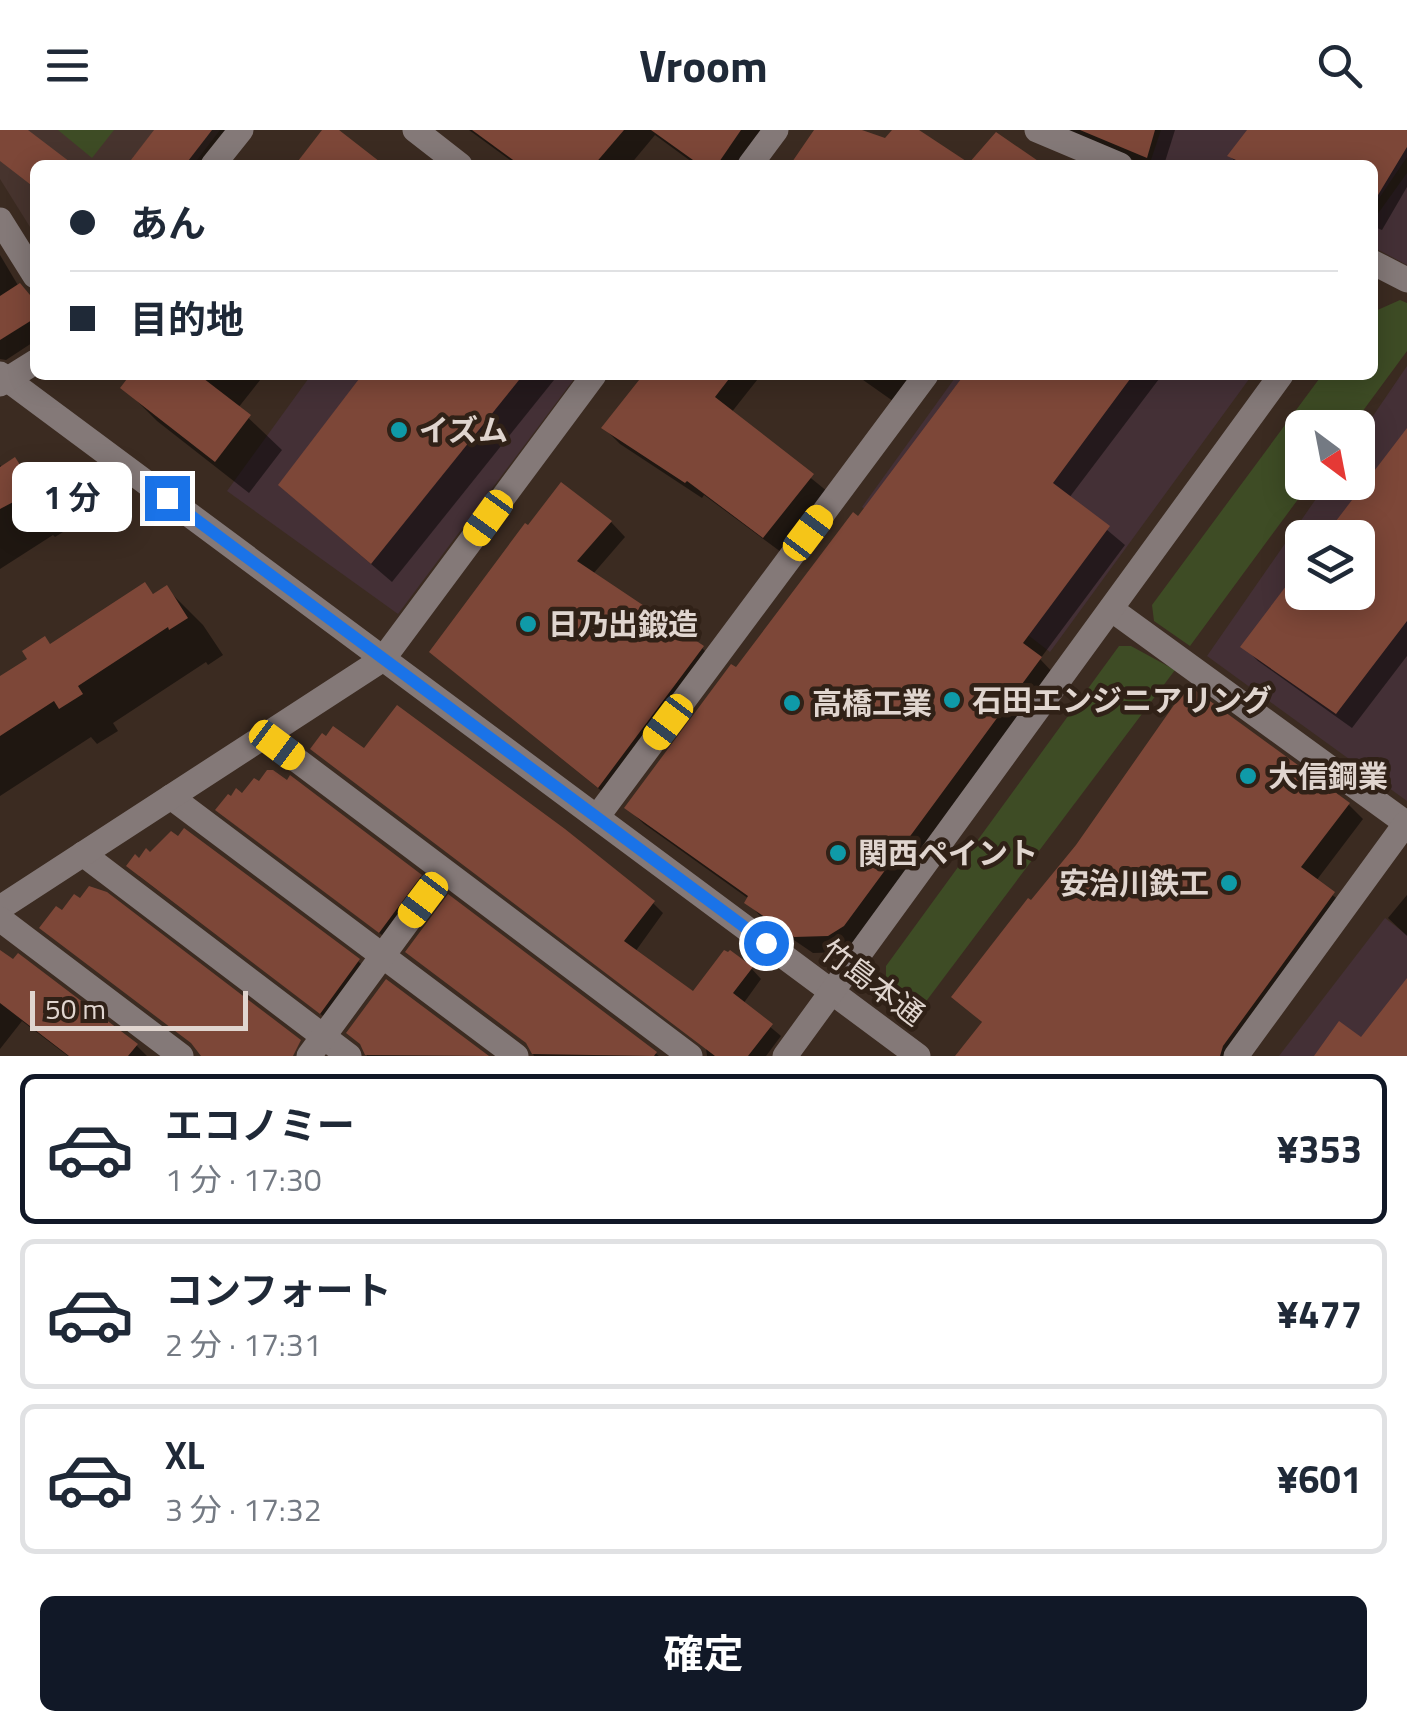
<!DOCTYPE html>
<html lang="ja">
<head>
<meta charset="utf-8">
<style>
	:root { --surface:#fff; --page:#f6f6f7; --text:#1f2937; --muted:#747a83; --line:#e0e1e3; --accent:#111827 }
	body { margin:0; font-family:"Titillium Web","Noto Sans JP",sans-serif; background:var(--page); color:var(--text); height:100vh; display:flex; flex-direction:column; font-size:38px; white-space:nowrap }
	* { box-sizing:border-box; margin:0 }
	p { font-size:32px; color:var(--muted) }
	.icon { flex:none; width:55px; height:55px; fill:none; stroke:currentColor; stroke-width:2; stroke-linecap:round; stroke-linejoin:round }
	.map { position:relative; height:926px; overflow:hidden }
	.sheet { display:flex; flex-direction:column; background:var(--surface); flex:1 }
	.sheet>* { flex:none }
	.top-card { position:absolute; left:30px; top:30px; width:1348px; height:220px; border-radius:15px; box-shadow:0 5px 25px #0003; display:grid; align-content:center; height:220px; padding:0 40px; background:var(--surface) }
	.needle { width:65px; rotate:148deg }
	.controls { position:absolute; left:1285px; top:280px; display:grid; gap:20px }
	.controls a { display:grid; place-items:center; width:90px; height:90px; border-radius:15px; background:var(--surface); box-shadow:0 5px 25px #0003; font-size:50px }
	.scale { position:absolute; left:30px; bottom:25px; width:218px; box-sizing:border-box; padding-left:10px; border:5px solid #e0d5cf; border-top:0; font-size:28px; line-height:35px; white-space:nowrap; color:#e0d5cf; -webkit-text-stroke:8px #302117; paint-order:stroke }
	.end { position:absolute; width:45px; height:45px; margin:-22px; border:12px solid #1a73e8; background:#fff; box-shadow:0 0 0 5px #fff }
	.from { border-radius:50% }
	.bubble { position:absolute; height:70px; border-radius:15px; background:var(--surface); box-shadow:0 5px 25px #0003; font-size:32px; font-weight:700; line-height:70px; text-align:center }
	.car { position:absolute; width:30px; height:60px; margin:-30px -15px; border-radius:12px; box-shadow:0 0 8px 2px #0007; background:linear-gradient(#f5c518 24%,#345 0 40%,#f5c518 0 76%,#345 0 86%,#f5c518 0) }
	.top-card b { display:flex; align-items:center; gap:35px; height:95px; font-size:38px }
	.top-card b+b { border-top:2px solid var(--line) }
	.top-card i { width:25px; height:25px; background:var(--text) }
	ul { padding:18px 0 0; list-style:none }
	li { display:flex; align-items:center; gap:30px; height:150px; margin:0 20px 15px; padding:0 20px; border:5px solid var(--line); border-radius:15px }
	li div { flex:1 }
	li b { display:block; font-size:38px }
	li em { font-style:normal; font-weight:700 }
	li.on { border-color:var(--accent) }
	li>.icon { width:90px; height:90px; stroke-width:1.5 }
	.primary-button { display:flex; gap:20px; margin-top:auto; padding:20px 40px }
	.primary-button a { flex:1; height:115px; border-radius:15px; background:var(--accent); color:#fff; font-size:40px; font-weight:700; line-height:115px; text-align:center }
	header { display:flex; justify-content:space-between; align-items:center; height:130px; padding:0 40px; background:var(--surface); font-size:45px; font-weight:700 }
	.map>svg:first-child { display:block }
</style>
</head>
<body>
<header><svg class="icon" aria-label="menu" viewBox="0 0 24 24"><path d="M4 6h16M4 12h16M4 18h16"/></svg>Vroom<svg class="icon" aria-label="search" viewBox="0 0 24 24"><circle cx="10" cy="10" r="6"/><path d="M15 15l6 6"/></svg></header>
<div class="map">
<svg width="1407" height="926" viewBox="0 0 1407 926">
	<rect width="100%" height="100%" fill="#3b2b21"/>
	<g fill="#443036" fill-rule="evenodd">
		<path d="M1161,0H1407V27L1373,77L1372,35H1155L1150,33Z"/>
		<path d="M1407,43V135L1373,117L1372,92Z"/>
		<path d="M1407,236V671L1207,526L1327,353L1358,352V308ZM1302,408H1358V462H1302Z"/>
		<path d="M311,245H577L398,484L227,361Z"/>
		<path d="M957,245H1252L1050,522L862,377Z"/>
		<path d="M1385,788L1407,805V926H1279Z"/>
	</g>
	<path fill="#47342e" d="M0,0H220L193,35H35V105L0,49Z"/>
	<g fill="#3e4c25">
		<path d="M58,0H114L92,28Z"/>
		<path d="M1400,170L1407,173V221L1351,297L1302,298V352L1310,353L1190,516L1154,491L1152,475L1322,245H1372L1373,182Z"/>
		<path d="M1119,516H1131L1175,540L912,890L886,867V836Z"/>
	</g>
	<g fill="#0007">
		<path d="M155,0H239L212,35H127Z"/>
		<path d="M469,0H772L749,35H696L655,5L630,35H517Z"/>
		<path d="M1058,0H1175L1164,35H1146Z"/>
		<path d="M1251,0H1407V57L1382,100L1372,96V35H1239L1230,26Z"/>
		<path d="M0,125L19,157L35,172V211L6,230L0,229Z"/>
		<path d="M134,245H264L238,278L282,320L249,363L157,291L124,258Z"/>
		<path d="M366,245H558L392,452L301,374Z"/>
		<path d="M645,245H761L731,283L828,362L781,422L704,365L702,368L620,314L604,298Z"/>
		<path d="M856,245H923L900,276Z"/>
		<path d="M967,245H1162L1069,368L1125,415L1040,529L1056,546L860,812L845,822L813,823L763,789L747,772L749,769L644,694L627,678L858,390Z"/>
		<path d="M1407,302V526L1352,598L1258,531L1243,516L1302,439V462H1358V408Z"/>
		<path d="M15,330L51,366L71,397L55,407L53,405L0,439V335L3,338Z"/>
		<path d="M611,392L625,407L593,444L702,518L717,533L614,671L447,536Z"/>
		<path d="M145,455L155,466L167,459L203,495L223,525L208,535L206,532L113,593L118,601L97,614L91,607L0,666V549Z"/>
		<path d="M313,619L365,622L653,773L663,783L635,822L694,865L751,838L761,849L743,874L781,906L766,926H707L706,918Z"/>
		<path d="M243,666L420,746L430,756L390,811L229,690Z"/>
		<path d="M1348,674L1363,689L1316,751L1349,779L1242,926H961L984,894L954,867Z"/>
		<path d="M140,731L358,831L368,841L331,892L139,746Z"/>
		<path d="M1407,765V806L1388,788Z"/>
		<path d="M448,768L659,926H534L530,916L408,822Z"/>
		<path d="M0,823L136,915L147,926H68L22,891L0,919Z"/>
		<path d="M386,852L485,926H367L366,919Z"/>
	</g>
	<g fill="#7d4738">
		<path d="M0,0H28L74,35H35V58L0,31Z"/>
		<path d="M154,0H212L185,35H127Z"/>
		<path d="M322,0H339L384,35H295Z"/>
		<path d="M472,0H624L594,35H520Z"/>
		<path d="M651,0H741L717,35H700Z"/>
		<path d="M814,0H862L885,8L892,0H919L969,33L996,2L1044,35H790Z"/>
		<path d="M1080,0H1155L1147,28Z"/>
		<path d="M1247,0H1407V17L1372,75V35H1247L1227,26Z"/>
		<path d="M20,153L35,171L32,190L0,210V166Z"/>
		<path d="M130,245H199L251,285L215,332L120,258Z"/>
		<path d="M362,245H523L371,434L278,355Z"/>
		<path d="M643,245H732L715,267L814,344L763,408L687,351L685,353L601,298Z"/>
		<path d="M964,245H1133L1053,353L1110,396L1023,513L1042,527L844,796L828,806L794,807L744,773L748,766L624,678L731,534L736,537L853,382L858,386Z"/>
		<path d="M1407,298V491L1336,584L1240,517L1302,435V462H1358V408H1323Z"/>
		<path d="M15,327L36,360L0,379V337Z"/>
		<path d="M561,352L612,391L577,431L704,516L598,658L429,522L525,393L528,395Z"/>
		<path d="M145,452L153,464L167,455L188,488L169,500L168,497L78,556L83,564L59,579L54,571L0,606V546L27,529L22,521L45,506L50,514Z"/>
		<path d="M1188,555L1350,673L1301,737L1335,762L1223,916L1220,926H955L982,892L951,867L1028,768L1031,770L1076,715Z"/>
		<path d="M397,575L565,699L655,771L624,811L693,861L724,820L728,822L730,820L753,837L733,863L773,894L748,926H715L310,619L322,603L326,606L333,596L364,618Z"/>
		<path d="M267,640H273L287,650L290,645L422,745L379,803L215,680L228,664L231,666L236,658L242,663L254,648L259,651Z"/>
		<path d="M184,698L360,829L320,884L126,736L135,724L139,728L146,718L150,722L171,701L178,706Z"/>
		<path d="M89,756L107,762L301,910L293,926H201L191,913L39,798L56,776L62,780L74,764L80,768Z"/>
		<path d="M448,764L657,922L654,926L532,924L526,913L405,822Z"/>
		<path d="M0,820L13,829L18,823L138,914L128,926H69L0,873Z"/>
		<path d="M1407,848V926H1314L1339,891L1361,907Z"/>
		<path d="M386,849L489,926L365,925L360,914L346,903Z"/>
	</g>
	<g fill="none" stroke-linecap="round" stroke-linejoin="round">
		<g stroke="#847978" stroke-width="25">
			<path d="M415,0L460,35"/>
			<path d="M1037,0L1120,35"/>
			<path d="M213,35L241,0"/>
			<path d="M750,35L776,0"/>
			<path d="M0,90L35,146"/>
			<path d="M1372,132L1407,150"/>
			<path d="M0,244L918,926"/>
			<path d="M0,254L35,232"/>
			<path d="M1111,479L1407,694"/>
			<path d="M265,606L690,926"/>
			<path d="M171,667L516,926"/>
			<path d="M597,687L926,245"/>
			<path d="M83,724L349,926"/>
			<path d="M0,778L383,529L594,245"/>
			<path d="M0,789L181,926"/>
			<path d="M309,926L444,742"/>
			<path d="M785,926L1281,245"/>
			<path d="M1236,926L1406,693"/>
		</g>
	</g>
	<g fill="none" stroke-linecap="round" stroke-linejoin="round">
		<path stroke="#1a73e8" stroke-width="12" d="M167,368L766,813"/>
	</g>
	<g fill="#0f9aa8" stroke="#302117" stroke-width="4">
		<circle cx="399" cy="300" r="10"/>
		<circle cx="528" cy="494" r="10"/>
		<circle cx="952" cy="570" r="10"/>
		<circle cx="792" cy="573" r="10"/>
		<circle cx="1248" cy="646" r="10"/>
		<circle cx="838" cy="723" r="10"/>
		<circle cx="1229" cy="753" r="10"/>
	</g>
	<g text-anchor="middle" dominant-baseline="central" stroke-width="9" stroke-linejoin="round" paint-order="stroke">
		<g font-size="30" font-weight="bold" fill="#e0d5cf" stroke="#302117" text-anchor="start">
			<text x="419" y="300">イズム</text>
			<text x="548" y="494">日乃出鍛造</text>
			<text x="972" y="570">石田エンジニアリング</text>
			<text x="812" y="573">高橋工業</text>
			<text x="1268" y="646">大信鋼業</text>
			<text x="858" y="723">関西ペイント</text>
			<text x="1209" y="753" text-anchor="end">安治川鉄工</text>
		</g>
		<g font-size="30" fill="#e0d5cf" stroke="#302117">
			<text transform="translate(873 852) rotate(37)">竹島本通</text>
		</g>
	</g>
</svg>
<div class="controls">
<a><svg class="needle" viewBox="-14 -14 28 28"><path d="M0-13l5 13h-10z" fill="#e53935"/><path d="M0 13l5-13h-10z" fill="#747a83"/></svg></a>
<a><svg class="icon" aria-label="layers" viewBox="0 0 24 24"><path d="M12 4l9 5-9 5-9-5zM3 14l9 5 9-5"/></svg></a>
</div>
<div class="scale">50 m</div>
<i class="end from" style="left:766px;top:813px"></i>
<i class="end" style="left:167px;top:368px"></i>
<div class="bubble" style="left:12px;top:332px;width:120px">1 分</div>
<i class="car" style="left:488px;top:388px;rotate:216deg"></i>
<i class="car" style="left:808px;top:403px;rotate:37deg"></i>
<i class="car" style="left:668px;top:592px;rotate:217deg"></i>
<i class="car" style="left:277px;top:615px;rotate:127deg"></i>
<i class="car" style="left:423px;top:770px;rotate:217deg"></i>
<div class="top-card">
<b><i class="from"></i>あん</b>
<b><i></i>目的地</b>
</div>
</div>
<section class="sheet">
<ul>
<li class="on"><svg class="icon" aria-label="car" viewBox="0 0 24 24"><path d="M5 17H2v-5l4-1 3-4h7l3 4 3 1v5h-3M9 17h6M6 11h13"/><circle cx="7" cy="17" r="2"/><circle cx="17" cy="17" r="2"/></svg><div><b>エコノミー</b><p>1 分 · 17:30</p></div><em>¥353</em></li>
<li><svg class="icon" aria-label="car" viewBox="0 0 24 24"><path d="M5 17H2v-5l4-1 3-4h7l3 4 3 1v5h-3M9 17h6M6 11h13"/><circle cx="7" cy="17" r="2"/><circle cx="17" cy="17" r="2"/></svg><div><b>コンフォート</b><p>2 分 · 17:31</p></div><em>¥477</em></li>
<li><svg class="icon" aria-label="car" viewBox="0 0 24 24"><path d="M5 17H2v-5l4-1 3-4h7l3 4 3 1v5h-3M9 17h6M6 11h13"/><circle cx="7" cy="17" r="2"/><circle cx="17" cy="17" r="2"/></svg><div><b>XL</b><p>3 分 · 17:32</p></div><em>¥601</em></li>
</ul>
<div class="primary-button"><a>確定</a></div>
</section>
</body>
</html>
